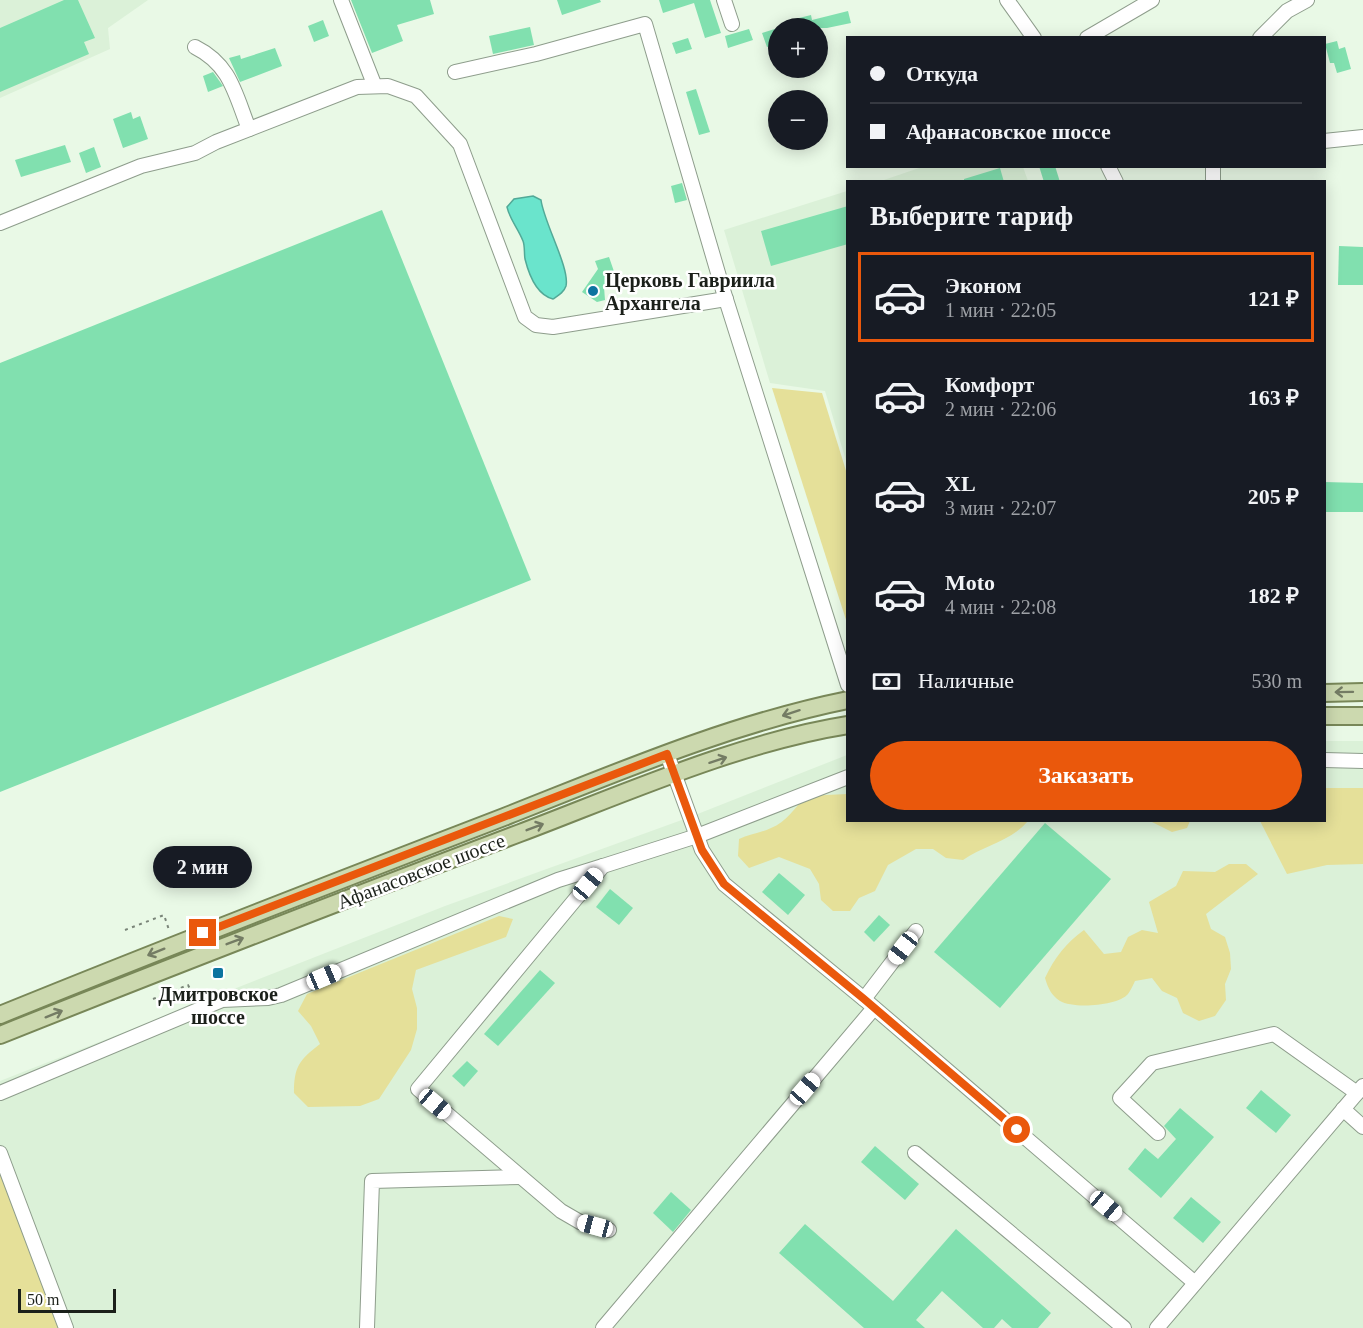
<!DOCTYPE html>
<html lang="ru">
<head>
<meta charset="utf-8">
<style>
	:root { --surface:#171b24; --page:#20242c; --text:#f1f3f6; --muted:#9ea1a6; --line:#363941; --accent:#ea580c }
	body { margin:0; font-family:Georgia,serif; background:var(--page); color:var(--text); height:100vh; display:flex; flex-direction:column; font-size:22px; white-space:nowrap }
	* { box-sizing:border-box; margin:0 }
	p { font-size:20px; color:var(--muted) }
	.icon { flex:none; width:33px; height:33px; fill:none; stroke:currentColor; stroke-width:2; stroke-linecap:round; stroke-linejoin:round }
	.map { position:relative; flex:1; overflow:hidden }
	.side { position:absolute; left:846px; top:180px; width:480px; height:642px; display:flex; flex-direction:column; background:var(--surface); border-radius:0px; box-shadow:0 3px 15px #0003 }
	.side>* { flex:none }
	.hud { position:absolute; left:846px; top:36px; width:480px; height:132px; border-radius:0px; box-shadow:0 3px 15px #0003; display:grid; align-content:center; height:132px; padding:0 24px; background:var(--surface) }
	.tools { position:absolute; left:768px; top:18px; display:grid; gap:12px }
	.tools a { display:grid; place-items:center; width:60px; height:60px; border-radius:50%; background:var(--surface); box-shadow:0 3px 15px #0003; font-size:30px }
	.scale { position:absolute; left:18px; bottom:15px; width:98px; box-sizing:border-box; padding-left:6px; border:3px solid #1b201a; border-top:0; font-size:16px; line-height:21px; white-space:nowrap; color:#1b201a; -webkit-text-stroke:4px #fff; paint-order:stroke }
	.end { position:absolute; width:27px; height:27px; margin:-14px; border:8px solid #ea580c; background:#fff; box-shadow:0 0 0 3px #fff }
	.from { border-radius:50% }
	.bubble { position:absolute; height:42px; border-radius:21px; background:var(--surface); box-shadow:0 3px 15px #0003; font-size:20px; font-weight:700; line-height:42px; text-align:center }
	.car { position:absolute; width:18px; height:36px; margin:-18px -9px; border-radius:8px; box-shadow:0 0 4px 2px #0007; background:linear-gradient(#fff 24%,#345 0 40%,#fff 0 76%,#345 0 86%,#fff 0) }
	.hud b { display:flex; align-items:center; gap:21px; height:57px; font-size:22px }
	.hud b+b { border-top:2px solid var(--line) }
	.hud i { width:15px; height:15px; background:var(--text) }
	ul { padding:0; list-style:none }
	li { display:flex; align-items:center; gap:18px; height:90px; margin:0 12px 9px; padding:0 12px; border:3px solid transparent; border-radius:0px }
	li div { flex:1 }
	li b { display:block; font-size:22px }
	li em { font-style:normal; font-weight:700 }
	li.on { border-color:var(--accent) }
	li>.icon { width:54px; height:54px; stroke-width:1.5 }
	h2 { padding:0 24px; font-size:27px; line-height:72px }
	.pay { display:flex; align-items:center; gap:15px; height:66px; padding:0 24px; font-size:22px }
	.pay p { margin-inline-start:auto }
	.cta { display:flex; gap:12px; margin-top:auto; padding:12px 24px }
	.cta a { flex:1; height:69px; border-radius:36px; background:var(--accent); color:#fff; font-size:24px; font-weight:700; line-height:69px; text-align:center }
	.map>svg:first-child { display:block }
</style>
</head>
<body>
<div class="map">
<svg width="1363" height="1328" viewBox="0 0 1363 1328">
	<rect width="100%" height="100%" fill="#e9f9e6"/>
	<g fill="#dbf1d8">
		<path d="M0,0H148L108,28L110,49L0,98Z"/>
		<path d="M925,166L1023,167L1028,181L878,182Z"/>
		<path d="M847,191V464L825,391L770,383L724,230Z"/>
		<path d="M1325,741H1363V1328H59L0,1172V1081L445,906L690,817L847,755L848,820H1324Z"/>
	</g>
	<g fill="#e5e099">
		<path d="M772,388L822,393L847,474V623Z"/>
		<path d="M1325,788H1363V864L1327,865L1287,874L1260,821L1324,820Z"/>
		<path d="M847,794L848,820L1028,821C1010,842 984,845 963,860L946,858L933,849H916L888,865L875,891L859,898L850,911H833L821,900L819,884L810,869L779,857L749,868L738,856L739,839C749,834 761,833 771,828C786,822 795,808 806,796Z"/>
		<path d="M1150,821H1190L1187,828L1172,832Z"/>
		<path d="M1229,864H1246L1258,874L1206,914L1211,929L1225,937L1230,953L1231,969L1225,984L1226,1000L1215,1016L1199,1021L1183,1013L1177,998L1162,991L1152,978L1135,981C1133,985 1131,990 1128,994C1118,1006 1073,1009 1060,1001C1051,995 1048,988 1045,978C1054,958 1067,942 1084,930L1104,954L1121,952L1128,937L1142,930L1158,933L1149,902L1176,886L1183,871L1215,872Z"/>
		<path d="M499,916L513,919L506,937L416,970L412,989L417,1008V1029L411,1050L379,1099L360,1106L308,1107L294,1093C294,1067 299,1060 320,1044L311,1026L298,1011L307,994Z"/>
		<path d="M0,1172L58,1328H0Z"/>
	</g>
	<path fill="#6ae4cc" stroke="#52a997" stroke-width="1.5" d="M533,196L541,200C544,223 570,268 566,286C564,292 559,295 553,299C537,295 529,275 525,259C524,253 525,246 523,241C518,228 510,220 507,207L514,199Z"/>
	<g fill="#81e0af">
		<path d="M64,0H78L95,38L84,42L89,54L0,92V28Z"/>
		<path d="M351,0H430L434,14L397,25L403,41L372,53Z"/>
		<path d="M557,0H600L601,2L562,15Z"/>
		<path d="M659,0H710L721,33L705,38L694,3L663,13Z"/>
		<path d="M848,11L851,23L827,28H793L791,20L811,15L812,20Z"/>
		<path d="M323,20L329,36L314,42L308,26Z"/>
		<path d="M530,27L534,45L493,54L489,36Z"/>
		<path d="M778,28V44L767,47L762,33Z"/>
		<path d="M749,29L753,40L728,48L725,36Z"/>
		<path d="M688,38L692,49L676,54L672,43Z"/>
		<path d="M1337,41L1339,49L1345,47L1351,69L1337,73L1334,63H1330L1325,44Z"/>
		<path d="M275,48L282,66L240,82L229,58L240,55L241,59Z"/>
		<path d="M213,72L223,86L208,92L203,76Z"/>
		<path d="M696,89L710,132L699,135L686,92Z"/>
		<path d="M131,112L133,119L140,116L148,139L123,148L113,119Z"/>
		<path d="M65,145L71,162L21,177L15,160Z"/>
		<path d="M94,147L101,167L86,173L79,153Z"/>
		<path d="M1039,166H1055L1060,182H1044Z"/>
		<path d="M1000,168L1004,182H964V179Z"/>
		<path d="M682,183L687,200L675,203L671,186Z"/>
		<path d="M848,206V244L771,266L761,231Z"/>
		<path d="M382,210L531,580L0,792V363Z"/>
		<path d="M1339,246L1363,247V285H1338Z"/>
		<path d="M609,257L618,283L604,287L605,300L597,302L582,292L598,269L595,261Z"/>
		<path d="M1324,482L1363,483V512H1324Z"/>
		<path d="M1045,823L1111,879L1000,1008L934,952Z"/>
		<path d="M779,873L805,895L788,915L762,892Z"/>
		<path d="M610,889L633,908L619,925L596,907Z"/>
		<path d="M879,915L890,925L874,942L864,932Z"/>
		<path d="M540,970L555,983L498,1046L484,1034Z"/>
		<path d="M467,1061L478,1071L464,1087L452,1076Z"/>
		<path d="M1261,1090L1291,1115L1276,1133L1246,1108Z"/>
		<path d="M1180,1108L1214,1137L1161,1198L1128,1169L1145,1148L1158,1159L1176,1139L1164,1126Z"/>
		<path d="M875,1146L919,1184L905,1200L861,1162Z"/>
		<path d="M671,1192L691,1210L673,1232L653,1213Z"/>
		<path d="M1191,1197L1221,1222L1203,1243L1173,1218Z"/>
		<path d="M805,1224L893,1301L956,1229L1051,1313L1038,1328H1012L1002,1319L994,1328H983L942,1291L916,1320L925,1328H864L779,1253Z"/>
	</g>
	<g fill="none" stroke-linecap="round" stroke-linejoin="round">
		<g stroke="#8e9d8c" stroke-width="16">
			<g id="minor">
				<path d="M341,0L374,84"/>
				<path d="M724,0L732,24"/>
				<path d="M1007,0L1034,38"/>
				<path d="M1087,38L1152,0"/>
				<path d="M1260,38L1287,11L1307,0"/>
				<path d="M195,47C231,65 235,94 249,129"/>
				<path d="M455,72L536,54L645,24L723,290L848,685"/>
				<path d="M1324,141L1363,137"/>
				<path d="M1108,166L1116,182"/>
				<path d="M1213,182V166"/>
				<path d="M0,223L141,166L195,153L216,142L357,87L388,86L416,96L460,144L525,317L536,325L553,327L726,299"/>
				<path d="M667,754L702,850L724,884L864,999L916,931"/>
				<path d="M1324,760L1363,761"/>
				<path d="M864,999L1195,1283"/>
				<path d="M0,1093L222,1000L268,998L281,995L558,880L603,866"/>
				<path d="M1343,1109L1363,1127"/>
				<path d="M1158,1133L1120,1098L1152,1063L1274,1034L1357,1093"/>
				<path d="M0,1153L66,1328"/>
				<path d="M915,1153L1124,1328"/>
				<path d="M609,1230L580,1222L561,1211L418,1089L603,866L697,836L848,777"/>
				<path d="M367,1328L372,1181L521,1177"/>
				<path d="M603,1328L874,1008"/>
				<path d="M1157,1328L1363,1086"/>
			</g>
		</g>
		<g stroke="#788758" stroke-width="20">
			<g id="major">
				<path d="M1324,693L1363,692"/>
				<path d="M1324,716H1363"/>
				<path d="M0,1015C167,947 335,882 504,817C616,773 729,724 848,700"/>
				<path d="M0,1035C173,966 346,899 520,833C623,794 740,742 848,725"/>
			</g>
		</g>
		<g stroke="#7a8579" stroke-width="2" stroke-dasharray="3 4.5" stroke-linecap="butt">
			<path d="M125,930L164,915L169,930"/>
			<path d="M153,999L188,985L190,989"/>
		</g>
		<use href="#minor" stroke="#fff" stroke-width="14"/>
		<use href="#major" stroke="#ccd9af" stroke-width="16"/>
	</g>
	<defs><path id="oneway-shaft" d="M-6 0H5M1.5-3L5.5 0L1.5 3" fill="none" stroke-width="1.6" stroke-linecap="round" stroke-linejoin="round" transform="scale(1.5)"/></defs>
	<g stroke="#747c64">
		<use href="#oneway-shaft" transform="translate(1344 692) rotate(179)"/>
		<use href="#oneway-shaft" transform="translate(791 713) rotate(162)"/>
		<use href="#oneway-shaft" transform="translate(718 760) rotate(-18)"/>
		<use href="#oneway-shaft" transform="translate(535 827) rotate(-21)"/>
		<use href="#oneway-shaft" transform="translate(235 941) rotate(-21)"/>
		<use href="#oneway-shaft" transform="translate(156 952) rotate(158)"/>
		<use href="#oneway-shaft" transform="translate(54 1014) rotate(-22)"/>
	</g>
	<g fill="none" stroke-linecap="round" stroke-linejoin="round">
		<path stroke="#ea580c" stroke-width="8" d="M203,933L667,754L702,850L724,884L864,999L1017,1130"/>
	</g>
	<g fill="#0c74a0" stroke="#fff" stroke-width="2">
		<circle cx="593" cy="291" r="6"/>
		<rect x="212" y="967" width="12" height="12" rx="3"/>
	</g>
	<g text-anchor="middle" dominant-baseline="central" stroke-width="5" stroke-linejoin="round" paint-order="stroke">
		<g font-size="20" font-weight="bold" fill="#1b201a" stroke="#fff" text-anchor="start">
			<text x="605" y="280">Церковь Гавриила<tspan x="605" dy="23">Архангела</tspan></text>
			<text x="218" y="994" text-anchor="middle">Дмитровское<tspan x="218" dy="23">шоссе</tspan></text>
		</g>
		<g font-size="20" fill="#1b201a" stroke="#fff">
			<text transform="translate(421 871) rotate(-21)">Афанасовское шоссе</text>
		</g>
	</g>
</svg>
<div class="tools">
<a>+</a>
<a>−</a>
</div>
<div class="scale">50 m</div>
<i class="end from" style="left:1017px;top:1130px"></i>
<i class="end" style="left:203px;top:933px"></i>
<div class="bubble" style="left:153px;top:846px;width:99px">2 мин</div>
<i class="car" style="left:588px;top:884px;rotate:40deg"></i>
<i class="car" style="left:903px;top:948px;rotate:218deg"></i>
<i class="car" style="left:324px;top:977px;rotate:67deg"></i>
<i class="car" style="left:805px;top:1089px;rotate:41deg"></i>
<i class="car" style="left:435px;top:1104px;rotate:130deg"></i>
<i class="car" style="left:1106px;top:1206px;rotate:130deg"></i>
<i class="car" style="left:595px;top:1226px;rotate:285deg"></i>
<div class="hud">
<b><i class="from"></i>Откуда</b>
<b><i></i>Афанасовское шоссе</b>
</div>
<section class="side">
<h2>Выберите тариф</h2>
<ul>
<li class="on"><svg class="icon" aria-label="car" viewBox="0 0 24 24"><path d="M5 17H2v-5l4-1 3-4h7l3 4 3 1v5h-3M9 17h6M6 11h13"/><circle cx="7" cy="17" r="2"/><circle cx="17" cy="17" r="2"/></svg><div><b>Эконом</b><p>1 мин · 22:05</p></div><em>121 ₽</em></li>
<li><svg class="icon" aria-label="car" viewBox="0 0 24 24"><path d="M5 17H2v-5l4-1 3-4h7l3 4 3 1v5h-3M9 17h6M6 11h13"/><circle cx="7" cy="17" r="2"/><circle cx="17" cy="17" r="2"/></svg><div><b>Комфорт</b><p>2 мин · 22:06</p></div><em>163 ₽</em></li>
<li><svg class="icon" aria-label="car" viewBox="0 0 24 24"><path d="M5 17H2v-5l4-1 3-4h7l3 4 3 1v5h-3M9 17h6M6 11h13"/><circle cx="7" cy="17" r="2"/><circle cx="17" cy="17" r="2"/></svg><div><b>XL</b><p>3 мин · 22:07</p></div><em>205 ₽</em></li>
<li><svg class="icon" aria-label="car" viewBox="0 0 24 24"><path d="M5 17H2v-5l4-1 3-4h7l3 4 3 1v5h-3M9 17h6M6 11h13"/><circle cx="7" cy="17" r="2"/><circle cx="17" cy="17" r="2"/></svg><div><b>Moto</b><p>4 мин · 22:08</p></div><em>182 ₽</em></li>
</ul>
<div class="pay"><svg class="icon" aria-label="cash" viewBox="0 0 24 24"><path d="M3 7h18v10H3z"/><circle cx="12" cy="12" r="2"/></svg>Наличные<p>530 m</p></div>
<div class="cta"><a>Заказать</a></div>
</section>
</div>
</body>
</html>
